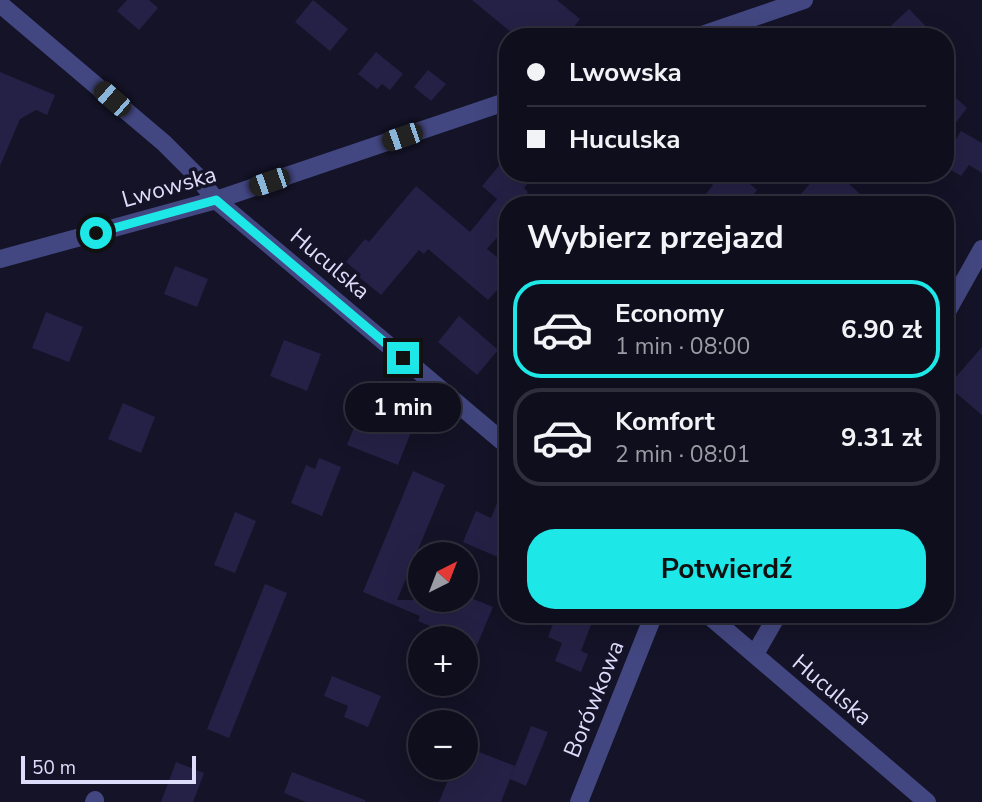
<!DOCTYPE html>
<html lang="pl">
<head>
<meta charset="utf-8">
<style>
	:root { --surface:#0f0e1d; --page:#181726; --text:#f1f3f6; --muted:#9b9ca4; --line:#2f2e3b; --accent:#1de7e7 }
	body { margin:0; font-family:"Nunito Sans",sans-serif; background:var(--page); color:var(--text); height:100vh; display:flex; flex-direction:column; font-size:26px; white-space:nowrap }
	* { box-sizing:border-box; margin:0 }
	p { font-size:23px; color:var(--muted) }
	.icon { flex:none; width:38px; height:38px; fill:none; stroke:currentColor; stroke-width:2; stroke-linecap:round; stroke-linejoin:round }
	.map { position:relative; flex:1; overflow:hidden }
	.panel { position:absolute; left:499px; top:196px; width:455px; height:427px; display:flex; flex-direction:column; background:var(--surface); border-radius:28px; box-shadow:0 7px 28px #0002,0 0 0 2px var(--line) }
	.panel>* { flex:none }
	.guide { position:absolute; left:499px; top:28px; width:455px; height:154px; border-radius:28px; box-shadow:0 7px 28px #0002,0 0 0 2px var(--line); display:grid; align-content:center; height:154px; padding:0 28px; background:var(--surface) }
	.needle { width:46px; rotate:42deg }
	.tools { position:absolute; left:408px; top:542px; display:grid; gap:14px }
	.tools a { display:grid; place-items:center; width:70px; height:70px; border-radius:50%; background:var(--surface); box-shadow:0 7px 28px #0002,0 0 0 2px var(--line); font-size:35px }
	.scale { position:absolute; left:21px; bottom:18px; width:175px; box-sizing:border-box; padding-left:7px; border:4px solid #ddddfb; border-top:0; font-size:19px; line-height:24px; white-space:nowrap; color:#ddddfb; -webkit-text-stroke:5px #141327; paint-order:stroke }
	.end { position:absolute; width:32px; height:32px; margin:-16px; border:9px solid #1de7e7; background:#111; box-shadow:0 0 0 4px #111 }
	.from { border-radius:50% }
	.bubble { position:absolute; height:49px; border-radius:24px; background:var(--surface); box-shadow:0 7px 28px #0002,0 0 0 2px var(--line); font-size:23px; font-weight:700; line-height:49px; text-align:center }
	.car { position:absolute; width:21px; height:42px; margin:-21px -10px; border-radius:9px; box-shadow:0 0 5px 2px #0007; background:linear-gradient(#222 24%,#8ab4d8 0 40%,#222 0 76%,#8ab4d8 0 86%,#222 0) }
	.guide b { display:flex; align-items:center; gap:24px; height:66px; font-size:26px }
	.guide b+b { border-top:2px solid var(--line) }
	.guide i { width:18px; height:18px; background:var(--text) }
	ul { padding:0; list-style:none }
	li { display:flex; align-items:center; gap:21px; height:98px; margin:0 14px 10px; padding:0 14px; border:4px solid var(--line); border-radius:28px }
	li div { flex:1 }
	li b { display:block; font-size:26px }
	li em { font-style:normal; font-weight:700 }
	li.selected { border-color:var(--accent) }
	li>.icon { width:63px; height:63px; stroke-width:1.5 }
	h2 { padding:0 28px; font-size:32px; line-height:84px }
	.primary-button { display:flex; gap:14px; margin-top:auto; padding:14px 28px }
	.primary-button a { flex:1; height:80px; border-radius:28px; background:var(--accent); color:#111; font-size:28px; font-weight:700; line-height:80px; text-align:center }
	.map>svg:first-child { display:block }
</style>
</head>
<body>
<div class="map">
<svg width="982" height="802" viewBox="0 0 982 802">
	<rect width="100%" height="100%" fill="#141327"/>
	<g fill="#252146">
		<path d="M127,0H149L158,8L139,30L117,11Z"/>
		<path d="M313,0L348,29L330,51L295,22Z"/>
		<path d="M472,0H557L580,19L566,37H517Z"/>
		<path d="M909,9L936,37H879Z"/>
		<path d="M376,52L403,74L390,90L382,84L377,89L358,74Z"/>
		<path d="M428,70L446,84L431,101L414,87Z"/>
		<path d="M0,72L55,95L47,115L36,110L20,119L0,166Z"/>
		<path d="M945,88L967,108L945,137Z"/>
		<path d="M961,131L982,143V173L969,165L961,176L945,166V158Z"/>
		<path d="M508,155V173H536L524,188L528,192L518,205H508V225L487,249L508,266V278L488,300L428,249L424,254L419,250L381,295L359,277L361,275L346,262L365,239L369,242L416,186L470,232L497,199L482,186Z"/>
		<path d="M699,173H737L757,190L745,205H717L705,195L713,185Z"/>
		<path d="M819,173H837L872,205H814L801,194Z"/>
		<path d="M175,266L208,279L197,307L164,294Z"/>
		<path d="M46,312L83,327L69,362L32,348Z"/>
		<path d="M459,316L498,350L477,375L438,342Z"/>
		<path d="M284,340L321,354L307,391L270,376Z"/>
		<path d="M982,347V415L948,386Z"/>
		<path d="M123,403L155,417L141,453L108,439Z"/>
		<path d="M360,412L411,432L398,465L347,445Z"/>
		<path d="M319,458L341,467L322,516L291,503L306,465L315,469Z"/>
		<path d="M413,471L445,485L397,600H466V596L493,607L477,645L418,621L420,616L363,592Z"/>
		<path d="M507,479L508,540L500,558L463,542L476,511L491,518Z"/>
		<path d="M235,512L256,521L235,573L214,565Z"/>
		<path d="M265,584L287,593L229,738L207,729Z"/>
		<path d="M557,614H595L581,651L588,654L581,672L555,661L562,643L548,637Z"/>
		<path d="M332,676L381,696L368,727L344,717L348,706L324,696Z"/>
		<path d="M531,726L548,732L526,786L510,779Z"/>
		<path d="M466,747L515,766L501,802H439L453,768H466Z"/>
		<path d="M176,762L204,773L193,802H161Z"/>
		<path d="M292,772L365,800V802H306L284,793Z"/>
	</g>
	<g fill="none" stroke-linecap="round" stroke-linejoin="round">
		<g stroke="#434781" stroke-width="18">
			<path d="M0,4L164,143L195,174L216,200L508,446"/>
			<path d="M696,37L804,0"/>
			<path d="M0,259L216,200L508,101"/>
			<path d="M945,315L982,249"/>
			<path d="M707,614L927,802"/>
			<path d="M755,654L778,614"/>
			<path d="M94,802L95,800"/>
			<path d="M579,802L654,614"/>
		</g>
	</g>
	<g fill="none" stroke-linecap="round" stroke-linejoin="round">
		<path stroke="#1de7e7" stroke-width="9" d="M96,233L216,200L403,358"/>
	</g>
	<g text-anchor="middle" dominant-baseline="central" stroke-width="7" stroke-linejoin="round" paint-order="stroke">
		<g font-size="23" fill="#ddddfb" stroke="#141327">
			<text transform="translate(169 187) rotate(-16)">Lwowska</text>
			<text transform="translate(330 264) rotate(40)">Huculska</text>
			<text transform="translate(832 690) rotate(40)">Huculska</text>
			<text transform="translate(594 699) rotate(-68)">Borówkowa</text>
		</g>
	</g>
</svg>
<div class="tools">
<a><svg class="needle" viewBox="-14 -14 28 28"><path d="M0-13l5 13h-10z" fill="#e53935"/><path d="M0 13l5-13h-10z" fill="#9b9ca4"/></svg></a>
<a>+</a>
<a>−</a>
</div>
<div class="scale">50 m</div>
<i class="end from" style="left:96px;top:233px"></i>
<i class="end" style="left:403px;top:358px"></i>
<div class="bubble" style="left:345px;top:383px;width:116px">1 min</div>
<i class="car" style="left:112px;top:99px;rotate:311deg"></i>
<i class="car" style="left:402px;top:137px;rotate:251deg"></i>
<i class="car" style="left:269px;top:182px;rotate:251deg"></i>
<div class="guide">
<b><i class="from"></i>Lwowska</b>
<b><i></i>Huculska</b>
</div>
<section class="panel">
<h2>Wybierz przejazd</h2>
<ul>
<li class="selected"><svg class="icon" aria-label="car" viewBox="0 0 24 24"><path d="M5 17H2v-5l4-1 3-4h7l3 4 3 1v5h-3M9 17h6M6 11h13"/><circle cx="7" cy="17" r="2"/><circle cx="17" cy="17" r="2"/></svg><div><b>Economy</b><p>1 min · 08:00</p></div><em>6.90 zł</em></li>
<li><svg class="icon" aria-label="car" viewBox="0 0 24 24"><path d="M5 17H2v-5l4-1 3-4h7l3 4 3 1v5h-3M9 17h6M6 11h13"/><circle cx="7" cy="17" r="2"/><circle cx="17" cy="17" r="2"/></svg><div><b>Komfort</b><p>2 min · 08:01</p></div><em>9.31 zł</em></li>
</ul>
<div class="primary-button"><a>Potwierdź</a></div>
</section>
</div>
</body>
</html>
